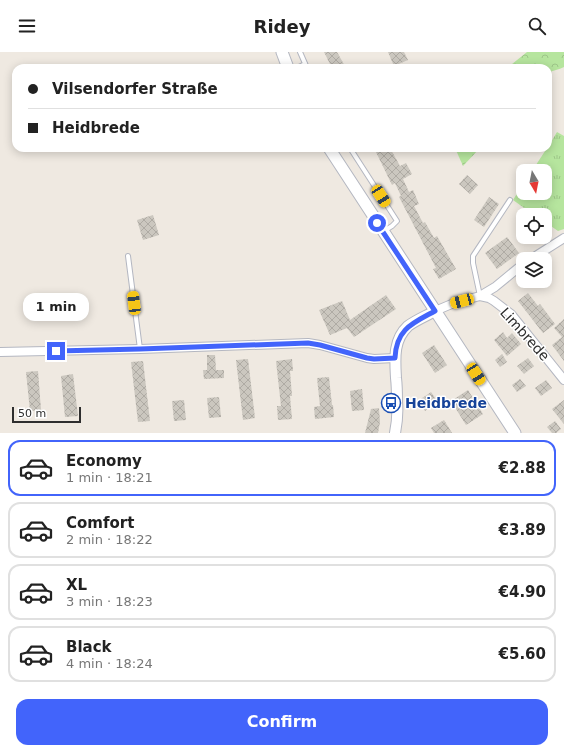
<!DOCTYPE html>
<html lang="en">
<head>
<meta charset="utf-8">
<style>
	:root { --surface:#fff; --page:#f6f6f6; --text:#222; --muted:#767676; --line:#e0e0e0; --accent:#4264fb }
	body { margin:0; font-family:"DejaVu Sans",sans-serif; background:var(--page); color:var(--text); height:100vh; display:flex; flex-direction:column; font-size:15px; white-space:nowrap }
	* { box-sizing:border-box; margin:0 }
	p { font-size:13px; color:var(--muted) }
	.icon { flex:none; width:22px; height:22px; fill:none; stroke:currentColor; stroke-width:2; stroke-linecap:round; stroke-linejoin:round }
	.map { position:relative; height:381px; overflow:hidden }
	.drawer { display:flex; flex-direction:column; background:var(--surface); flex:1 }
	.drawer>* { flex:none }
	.banner { position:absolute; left:12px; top:12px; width:540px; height:88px; border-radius:12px; box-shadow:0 2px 10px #0003; display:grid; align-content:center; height:88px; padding:0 16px; background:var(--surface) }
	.needle { width:26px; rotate:170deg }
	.tools { position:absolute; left:516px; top:112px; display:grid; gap:8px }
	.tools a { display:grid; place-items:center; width:36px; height:36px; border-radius:8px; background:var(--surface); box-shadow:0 2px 10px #0003; font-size:20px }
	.scale { position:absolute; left:12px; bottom:10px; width:69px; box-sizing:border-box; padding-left:4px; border:2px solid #2e2e2e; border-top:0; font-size:11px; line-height:14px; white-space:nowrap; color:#2e2e2e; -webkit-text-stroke:3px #fff; paint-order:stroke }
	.end { position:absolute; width:18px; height:18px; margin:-9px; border:5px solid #4264fb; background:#fff; box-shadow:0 0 0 2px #fff }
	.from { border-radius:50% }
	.bubble { position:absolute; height:28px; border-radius:12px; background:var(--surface); box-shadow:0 2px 10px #0003; font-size:13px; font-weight:600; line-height:28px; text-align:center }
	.car { position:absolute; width:12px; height:24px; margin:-12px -6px; border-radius:5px; box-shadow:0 0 3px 1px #0007; background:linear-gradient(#f5c518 24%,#345 0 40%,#f5c518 0 76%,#345 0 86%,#f5c518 0) }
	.banner b { display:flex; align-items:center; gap:14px; height:38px; font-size:15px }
	.banner b+b { border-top:1px solid var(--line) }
	.banner i { width:10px; height:10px; background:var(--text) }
	ul { padding:7px 0 0; list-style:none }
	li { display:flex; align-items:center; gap:12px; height:56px; margin:0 8px 6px; padding:0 8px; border:2px solid var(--line); border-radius:12px }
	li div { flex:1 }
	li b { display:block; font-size:15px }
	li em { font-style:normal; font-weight:600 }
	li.on { border-color:var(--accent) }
	li>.icon { width:36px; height:36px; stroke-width:1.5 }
	.action { display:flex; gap:8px; margin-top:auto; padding:8px 16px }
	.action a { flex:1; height:46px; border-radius:12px; background:var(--accent); color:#fff; font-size:16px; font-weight:600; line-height:46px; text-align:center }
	header { display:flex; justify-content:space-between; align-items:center; height:52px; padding:0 16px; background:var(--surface); font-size:18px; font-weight:600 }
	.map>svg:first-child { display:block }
</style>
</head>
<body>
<header><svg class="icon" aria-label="menu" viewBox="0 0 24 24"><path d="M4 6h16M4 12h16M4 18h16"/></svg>Ridey<svg class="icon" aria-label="search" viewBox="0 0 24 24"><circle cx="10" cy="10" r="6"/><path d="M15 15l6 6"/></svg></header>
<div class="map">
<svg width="564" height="381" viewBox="0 0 564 381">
	<defs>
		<pattern id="grass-tufts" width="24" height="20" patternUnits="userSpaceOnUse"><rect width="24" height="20" fill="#b6e59e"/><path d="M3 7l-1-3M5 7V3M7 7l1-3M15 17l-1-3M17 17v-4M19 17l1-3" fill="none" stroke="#9dc588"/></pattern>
		<pattern id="forest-crowns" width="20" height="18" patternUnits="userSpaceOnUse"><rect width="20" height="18" fill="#b6e59e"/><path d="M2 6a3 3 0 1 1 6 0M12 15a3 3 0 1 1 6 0" fill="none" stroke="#9dc588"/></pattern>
		<pattern id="building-cross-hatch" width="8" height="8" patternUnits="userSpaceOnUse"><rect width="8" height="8" fill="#cbc7bf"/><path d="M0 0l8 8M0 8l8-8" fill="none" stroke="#afaba4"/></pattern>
	</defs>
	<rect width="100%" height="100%" fill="#efe9e1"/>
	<path fill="url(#grass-tufts)" d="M557,80L564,84V177L558,179L545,170V163H534L513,148L523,132V141H545V119H532L547,96H548V95Z"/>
	<g fill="url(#forest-crowns)">
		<path d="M527,0H564V15C559,18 553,18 548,21V16H507Z"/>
		<path d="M455,96H480L463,114Z"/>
	</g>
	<g fill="url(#building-cross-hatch)">
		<path d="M324,0H337L346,16H332Z"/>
		<path d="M388,0H404L408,8L394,14Z"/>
		<path d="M374,96H390L400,114L406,111L412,122L403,127L409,140L413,138L419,152L414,154L423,171L425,170L434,186L437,184L456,217L439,227L433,217L436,216L399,145L401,144L395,131L392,133Z"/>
		<path d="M467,123L478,133L470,142L459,132Z"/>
		<path d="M489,145L499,152L484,175L474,168Z"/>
		<path d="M153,163L159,183L143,188L137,168Z"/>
		<path d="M507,185L519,201L497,217L485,201Z"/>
		<path d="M528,241L538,254L540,252L555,272L543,281L518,249Z"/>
		<path d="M386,243L396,257L354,285L347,276L330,283L319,258L342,249L350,268Z"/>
		<path d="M564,267V309L552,293L562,285L554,276Z"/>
		<path d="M503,280L507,286L512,281L521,292L507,304L494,288Z"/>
		<path d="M434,293L447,313L435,321L422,301Z"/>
		<path d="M502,302L507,310L500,315L495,308Z"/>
		<path d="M207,303H215L216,318H224V326L204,327L203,318H207Z"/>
		<path d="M528,306L534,314L524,322L517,314Z"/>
		<path d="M248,307L255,366L243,368L236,308Z"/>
		<path d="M292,307L293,319H290L292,344H290L292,367L278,368L277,354H281L276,309Z"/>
		<path d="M143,309L150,369L138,370L131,310Z"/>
		<path d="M38,319L41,358L30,359L26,320Z"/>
		<path d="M73,322L78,364L65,365L61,324Z"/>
		<path d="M329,325L332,353H333L334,365L315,367L314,355L320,354L317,326Z"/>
		<path d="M520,327L526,334L517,340L512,333Z"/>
		<path d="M546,328L552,336L541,344L535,336Z"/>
		<path d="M362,337L364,358L352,359L350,339Z"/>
		<path d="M468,338L483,362L466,373L451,349Z"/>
		<path d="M431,340L438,350L425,359L418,349Z"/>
		<path d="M219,345L221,365L209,366L207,346Z"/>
		<path d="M184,348L186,368L174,369L172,349Z"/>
		<path d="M564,348V372L552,357Z"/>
		<path d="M379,356L380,370L378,381H365L371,357Z"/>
		<path d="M444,368L452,381H434L431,376Z"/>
		<path d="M555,369L561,377L556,381H552L547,375Z"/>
	</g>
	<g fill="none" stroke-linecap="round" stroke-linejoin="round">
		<g stroke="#b4b7c1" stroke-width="6">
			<g id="service">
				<path d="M300,0L307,16"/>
				<path d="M297,16L305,12"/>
				<path d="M350,96L397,169L392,174L384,179"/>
				<path d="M128,204L140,297"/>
				<path d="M480,244L473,211V204L510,148"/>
			</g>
		</g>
		<g stroke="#b4b7c1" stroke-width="10">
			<g id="minor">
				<path d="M531,207L564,186"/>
				<path d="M480,244L489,246L494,249L511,262L564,328"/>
				<path d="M435,259L454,251L480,244L495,235L523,212"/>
				<path d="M0,300L140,297L308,291L320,293L367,306L374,307L395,306"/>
			</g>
		</g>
		<g stroke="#b4b7c1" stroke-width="12">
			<path id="tertiary" d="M395,381C397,371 398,361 397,350C397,342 397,334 396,326C395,307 393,288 408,274C416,268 426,264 435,259"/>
		</g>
		<g stroke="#b4b7c1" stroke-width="13">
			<g id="secondary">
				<path d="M282,0L288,16"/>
				<path d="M329,96L515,381"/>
			</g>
		</g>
		<use href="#service" stroke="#fff" stroke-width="4"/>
		<use href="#minor" stroke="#fff" stroke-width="8"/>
		<use href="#tertiary" stroke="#fff" stroke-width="10"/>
		<use href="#secondary" stroke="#fff" stroke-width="11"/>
	</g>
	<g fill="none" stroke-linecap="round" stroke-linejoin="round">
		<path stroke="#4264fb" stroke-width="5" d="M56,299L140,297L308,291L320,293L367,306L374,307L395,306C396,277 413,271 435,259L377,171"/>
	</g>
	<defs>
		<g id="bus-ring" transform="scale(1)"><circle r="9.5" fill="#fff" stroke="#1a4fb4" stroke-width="1.5"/><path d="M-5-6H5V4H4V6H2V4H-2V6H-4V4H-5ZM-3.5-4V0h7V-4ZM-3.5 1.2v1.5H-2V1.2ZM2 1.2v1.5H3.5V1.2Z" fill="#1a4fb4"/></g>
	</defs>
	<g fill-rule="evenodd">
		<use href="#bus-ring" x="391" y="351"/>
	</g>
	<g text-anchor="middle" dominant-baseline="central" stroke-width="3" stroke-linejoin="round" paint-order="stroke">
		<g font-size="14" fill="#2e2e2e" stroke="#fff">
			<text transform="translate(525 282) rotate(48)">Limbrede</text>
		</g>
		<g font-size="14" font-weight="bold" fill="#164399" stroke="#fff" text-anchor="start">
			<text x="405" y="351">Heidbrede</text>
		</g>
	</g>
</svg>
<div class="tools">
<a><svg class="needle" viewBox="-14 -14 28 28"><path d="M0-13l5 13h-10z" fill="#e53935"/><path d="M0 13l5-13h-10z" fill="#767676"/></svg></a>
<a><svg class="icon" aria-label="locate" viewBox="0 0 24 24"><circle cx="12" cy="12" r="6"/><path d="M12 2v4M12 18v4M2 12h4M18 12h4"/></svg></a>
<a><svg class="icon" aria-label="layers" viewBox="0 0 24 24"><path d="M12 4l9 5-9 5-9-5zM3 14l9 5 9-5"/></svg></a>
</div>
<div class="scale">50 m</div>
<i class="end from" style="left:377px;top:171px"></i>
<i class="end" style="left:56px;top:299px"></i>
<div class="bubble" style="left:23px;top:241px;width:66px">1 min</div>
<i class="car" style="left:381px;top:144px;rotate:147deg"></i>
<i class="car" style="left:462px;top:249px;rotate:255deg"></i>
<i class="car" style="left:134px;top:251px;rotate:353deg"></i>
<i class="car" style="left:476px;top:322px;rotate:147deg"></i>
<div class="banner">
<b><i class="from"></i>Vilsendorfer Straße</b>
<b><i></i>Heidbrede</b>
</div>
</div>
<section class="drawer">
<ul>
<li class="on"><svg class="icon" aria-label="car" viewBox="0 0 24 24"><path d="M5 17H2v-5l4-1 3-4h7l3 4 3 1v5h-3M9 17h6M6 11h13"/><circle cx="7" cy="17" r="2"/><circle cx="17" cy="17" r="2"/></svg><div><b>Economy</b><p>1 min · 18:21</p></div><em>€2.88</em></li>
<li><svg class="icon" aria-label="car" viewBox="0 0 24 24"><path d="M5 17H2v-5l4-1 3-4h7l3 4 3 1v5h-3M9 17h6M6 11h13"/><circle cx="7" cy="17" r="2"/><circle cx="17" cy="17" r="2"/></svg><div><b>Comfort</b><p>2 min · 18:22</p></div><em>€3.89</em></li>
<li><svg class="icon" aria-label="car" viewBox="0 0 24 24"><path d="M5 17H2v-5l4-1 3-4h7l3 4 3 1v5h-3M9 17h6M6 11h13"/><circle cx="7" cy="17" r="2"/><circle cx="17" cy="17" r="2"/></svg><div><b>XL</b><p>3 min · 18:23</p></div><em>€4.90</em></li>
<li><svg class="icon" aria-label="car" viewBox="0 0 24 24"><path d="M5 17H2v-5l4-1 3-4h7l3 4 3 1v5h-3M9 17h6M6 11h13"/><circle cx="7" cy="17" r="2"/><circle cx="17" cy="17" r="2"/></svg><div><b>Black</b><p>4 min · 18:24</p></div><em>€5.60</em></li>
</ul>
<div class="action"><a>Confirm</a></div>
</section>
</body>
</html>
